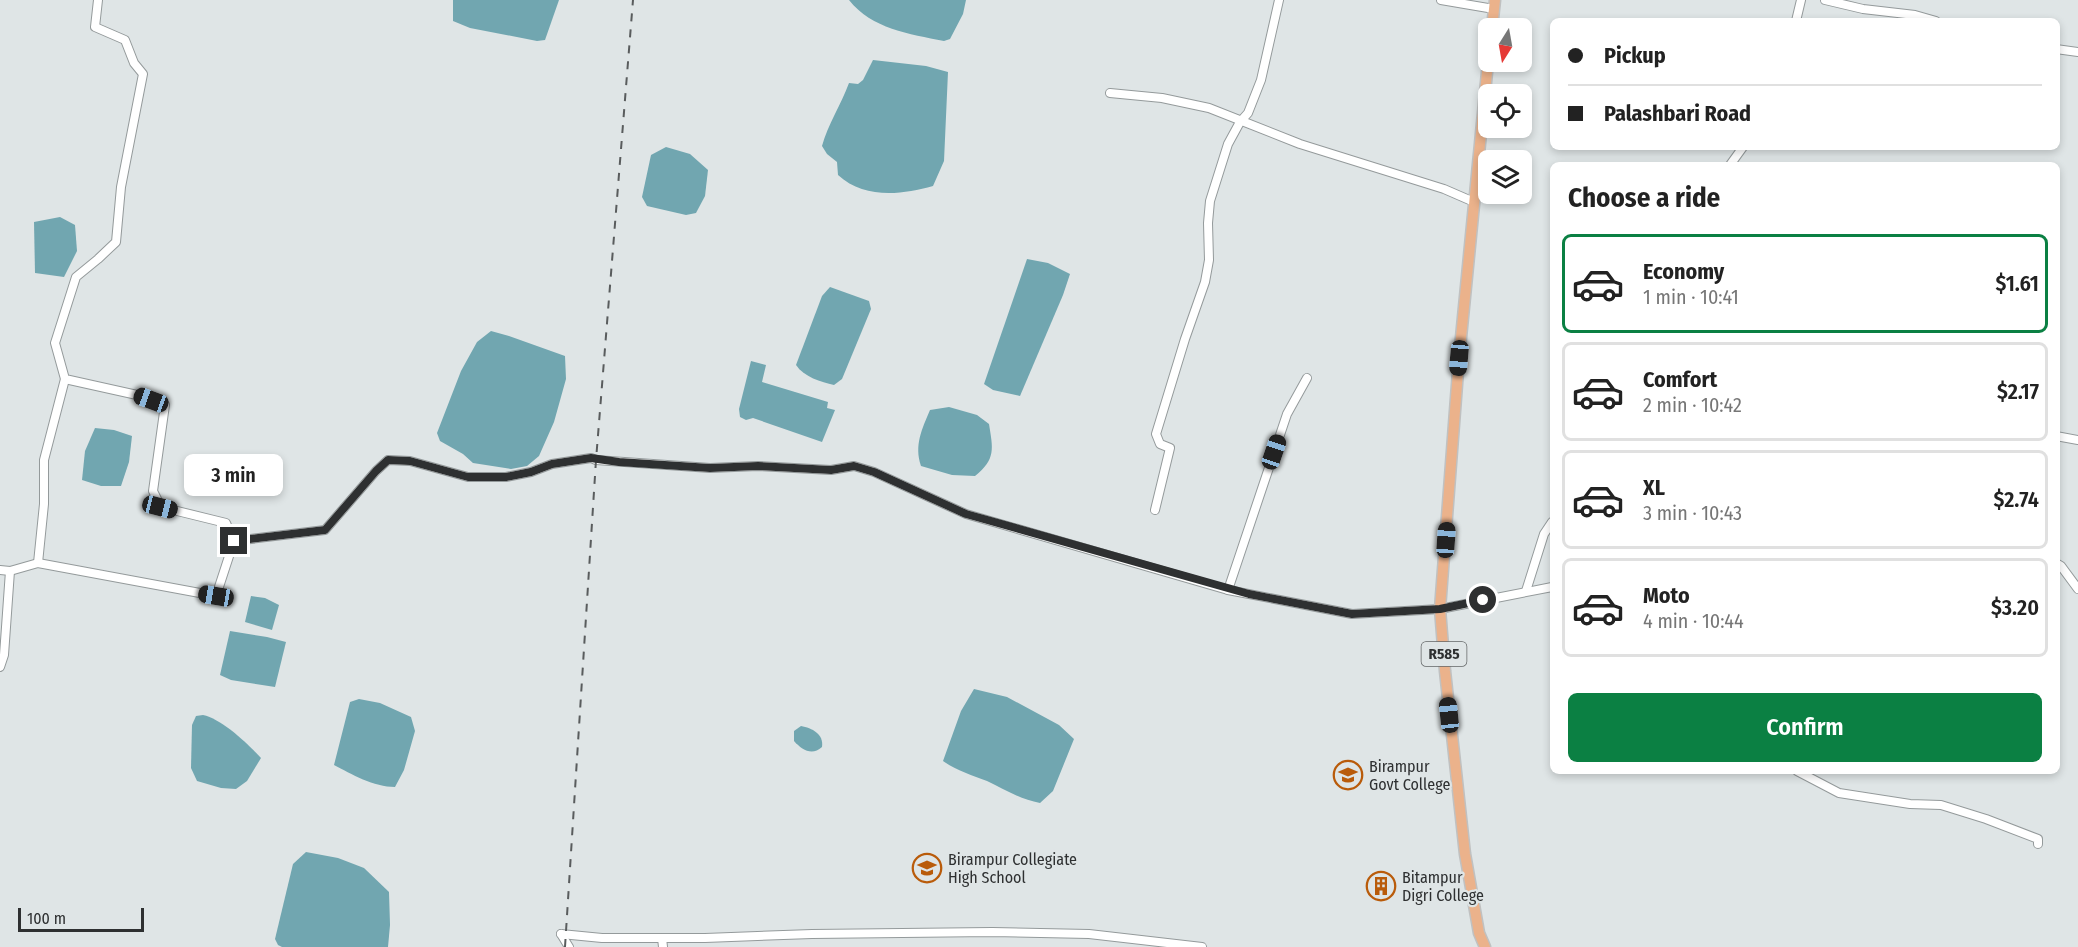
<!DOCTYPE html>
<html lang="en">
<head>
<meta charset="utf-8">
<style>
	:root { --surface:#fff; --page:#f6f6f6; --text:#222; --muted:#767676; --line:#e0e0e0; --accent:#0b8043 }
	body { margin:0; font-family:"Fira Sans Condensed",sans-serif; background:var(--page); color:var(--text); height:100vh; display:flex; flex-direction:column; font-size:22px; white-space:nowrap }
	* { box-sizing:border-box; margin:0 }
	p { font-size:20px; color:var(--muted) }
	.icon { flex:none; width:33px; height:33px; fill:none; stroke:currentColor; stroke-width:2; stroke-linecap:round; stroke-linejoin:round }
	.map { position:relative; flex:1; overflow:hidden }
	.side { position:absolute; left:1550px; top:162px; width:510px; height:612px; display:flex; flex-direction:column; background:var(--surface); border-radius:9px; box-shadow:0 3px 9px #0003 }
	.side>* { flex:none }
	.hud { position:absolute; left:1550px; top:18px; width:510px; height:132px; border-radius:9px; box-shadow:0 3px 9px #0003; display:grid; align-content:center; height:132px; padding:0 18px; background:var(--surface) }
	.needle { width:39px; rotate:191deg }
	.buttons { position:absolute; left:1478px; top:18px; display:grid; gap:12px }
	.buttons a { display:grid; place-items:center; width:54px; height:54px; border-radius:9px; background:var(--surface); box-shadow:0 3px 9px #0003; font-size:30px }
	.scale { position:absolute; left:18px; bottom:15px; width:126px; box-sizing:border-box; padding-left:6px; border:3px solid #2e3031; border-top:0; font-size:16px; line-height:21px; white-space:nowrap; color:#2e3031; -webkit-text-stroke:4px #dfe5e6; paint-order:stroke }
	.end { position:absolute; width:27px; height:27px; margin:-14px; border:8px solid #2e3031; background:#fff; box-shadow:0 0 0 3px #fff }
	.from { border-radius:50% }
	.bubble { position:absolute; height:42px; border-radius:9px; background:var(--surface); box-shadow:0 3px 9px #0003; font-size:20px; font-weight:600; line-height:42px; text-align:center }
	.car { position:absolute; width:18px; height:36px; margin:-18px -9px; border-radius:8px; box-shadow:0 0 4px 2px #0007; background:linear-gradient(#222 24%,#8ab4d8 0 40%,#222 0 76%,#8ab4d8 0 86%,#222 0) }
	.hud b { display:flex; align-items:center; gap:21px; height:57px; font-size:22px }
	.hud b+b { border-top:2px solid var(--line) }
	.hud i { width:15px; height:15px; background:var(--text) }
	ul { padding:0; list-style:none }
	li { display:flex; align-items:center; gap:18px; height:99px; margin:0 12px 9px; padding:0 6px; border:3px solid var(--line); border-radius:9px }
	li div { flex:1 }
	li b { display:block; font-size:22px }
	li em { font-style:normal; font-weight:600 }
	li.current { border-color:var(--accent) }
	li>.icon { width:54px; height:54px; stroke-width:1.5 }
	h2 { padding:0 18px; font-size:27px; line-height:72px }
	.button { display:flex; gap:12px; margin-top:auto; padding:12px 18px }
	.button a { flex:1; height:69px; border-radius:9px; background:var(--accent); color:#fff; font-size:24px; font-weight:600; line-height:69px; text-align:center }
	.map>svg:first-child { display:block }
</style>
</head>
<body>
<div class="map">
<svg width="2078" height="947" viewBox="0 0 2078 947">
	<rect width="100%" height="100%" fill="#dfe5e6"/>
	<g fill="#71a6b0">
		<path d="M453,0H559L545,40L537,41L470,28L453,21Z"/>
		<path d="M849,0H966L963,14L950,39L944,41C909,34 872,29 849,0Z"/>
		<path d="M873,60L926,66L948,72L944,161L933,186C901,195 864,199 838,175L837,162L827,154L822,146C828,124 841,105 849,83L858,84L863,80Z"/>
		<path d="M666,147L690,154L708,170L705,196L696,213L686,215L647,206L642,197L651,155Z"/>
		<path d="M60,217L75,225L77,251L64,277L35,273L34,222Z"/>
		<path d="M1027,259L1048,263L1070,274L1063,295L1020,396L993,390L984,384Z"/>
		<path d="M830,287L869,301L871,309L842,379L834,385C821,382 804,377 796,365L822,296Z"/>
		<path d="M491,331L509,336L565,356L566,379L554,422L539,456L527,466L511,469L473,463L463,454L440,441L437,433L461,371L477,342Z"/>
		<path d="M751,361L766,365L762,382L828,402L827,408L835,410L822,442L753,418L746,420L740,417L739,409Z"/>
		<path d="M949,407L977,415L989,424C993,449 996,459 975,476L952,475L921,466C914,445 922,429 930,410Z"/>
		<path d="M95,428L114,430L132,436L129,462L121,486H101L82,480L85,451Z"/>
		<path d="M251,596L265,598L279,605L272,630L245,622Z"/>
		<path d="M230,631L267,637L286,642L275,687L231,680L220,675Z"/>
		<path d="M974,689L1007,697L1059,725L1074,739L1053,791L1040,803C1021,800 1004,789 987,781C972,775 957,771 943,761L961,711Z"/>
		<path d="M359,699L380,703L411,717L415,731L404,770L395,787C374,787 351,774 334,765L350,702Z"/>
		<path d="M203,715C222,719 248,744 261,758L247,781L236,789L221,788L197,781L191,768L192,725L196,716Z"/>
		<path d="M801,726C812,728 824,734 822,747C812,756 802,750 794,741V731Z"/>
		<path d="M306,852L338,858L364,868L389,892L390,925L388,947H282L278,945L275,939L293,864Z"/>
	</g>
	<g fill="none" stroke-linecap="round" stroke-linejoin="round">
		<g stroke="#949a9b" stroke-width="10">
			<g id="minor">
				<path d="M1441,0L1494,9"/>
				<path d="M1825,0L1863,9L1915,15L1936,21"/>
				<path d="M1796,21L1801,0"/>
				<path d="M2056,49L2078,52"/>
				<path d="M1110,93L1162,98L1209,108L1300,144L1444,189L1474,202"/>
				<path d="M1730,165L1743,147"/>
				<path d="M2056,436L2078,440"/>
				<path d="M1155,510L1170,448L1160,444L1156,434L1185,339L1205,282L1209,260L1208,223L1210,201L1228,144L1240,122L1248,113L1261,80L1279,0"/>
				<path d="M234,541L325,530L376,471L388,460L410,461L468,477H506L531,472L552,464L591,458L596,460L710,468L758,466L831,470L854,466L874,472L966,514L1228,590L1352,614L1440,609L1552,587"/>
				<path d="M38,563L44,504V460L65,379"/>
				<path d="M2056,563L2061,566L2078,589"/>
				<path d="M0,570L10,571L38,563L216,596L234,541L226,523L161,507L153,491L165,405L137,395L65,379L55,343L76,277L98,259L116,242L121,187L143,74L134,63L125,40L95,27L98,0"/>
				<path d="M1228,590L1287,414L1307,378"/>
				<path d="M1526,591L1544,534L1552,522"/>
				<path d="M0,667L4,655L10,571"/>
				<path d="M1797,771L1839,793L1910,804L1941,805L1986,819L2038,839V844"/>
				<path d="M561,934L602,938H705L812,934L992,932L1089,934L1202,947"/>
				<path d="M561,934L569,947"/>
				<path d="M662,938L663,947"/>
			</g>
		</g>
		<g stroke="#c0c1c1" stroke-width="13">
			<g id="major">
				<path d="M1492,28L1495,0"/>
				<path d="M1485,947L1479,933L1465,854L1445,671L1440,609L1459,358L1488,62"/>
			</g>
		</g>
		<use href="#minor" stroke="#fff" stroke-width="8"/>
		<use href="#major" stroke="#ebb28b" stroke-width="10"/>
		<path stroke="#595c5d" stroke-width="2" stroke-dasharray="8 8" stroke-linecap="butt" d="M565,947L596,460L633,0"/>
	</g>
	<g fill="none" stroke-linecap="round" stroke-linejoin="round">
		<path stroke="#2e3031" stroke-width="8" d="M234,541L325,530L376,471L388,460L410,461L468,477H506L531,472L552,464L591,458L619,462L710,468L758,466L831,470L854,466L874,472L966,514L1249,594L1352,614L1440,609L1483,600"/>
	</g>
	<defs>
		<g id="university-ring" transform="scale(1.5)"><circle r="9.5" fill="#dfe5e6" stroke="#b95b0a" stroke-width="1.5"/><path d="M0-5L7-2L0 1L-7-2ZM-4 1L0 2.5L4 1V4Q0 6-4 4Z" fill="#b95b0a"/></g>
		<g id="school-ring" transform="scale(1.5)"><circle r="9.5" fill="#dfe5e6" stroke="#b95b0a" stroke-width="1.5"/><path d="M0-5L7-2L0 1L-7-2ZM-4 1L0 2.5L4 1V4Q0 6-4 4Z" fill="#b95b0a"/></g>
		<g id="building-ring" transform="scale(1.5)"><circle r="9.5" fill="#dfe5e6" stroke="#b95b0a" stroke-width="1.5"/><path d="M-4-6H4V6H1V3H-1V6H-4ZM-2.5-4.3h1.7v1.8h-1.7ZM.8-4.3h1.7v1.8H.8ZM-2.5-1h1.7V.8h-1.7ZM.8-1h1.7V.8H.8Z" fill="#b95b0a"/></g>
	</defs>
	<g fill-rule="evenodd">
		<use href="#university-ring" x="1348" y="775"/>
		<use href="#school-ring" x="927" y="868"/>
		<use href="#building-ring" x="1381" y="886"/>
	</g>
	<g text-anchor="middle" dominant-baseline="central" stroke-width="4.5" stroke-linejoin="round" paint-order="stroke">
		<rect fill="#dfe5e6" stroke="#636667" stroke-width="1.5" x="1421.5" y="642" width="45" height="24" rx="4.5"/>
		<g font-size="15" font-weight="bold" fill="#2e3031">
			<text x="1444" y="654">R585</text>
		</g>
		<g font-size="16" fill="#2e3031" stroke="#dfe5e6" text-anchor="start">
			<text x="1369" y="766">Birampur<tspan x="1369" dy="18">Govt College</tspan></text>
			<text x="948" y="859">Birampur Collegiate<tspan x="948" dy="18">High School</tspan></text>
			<text x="1402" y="877">Bitampur<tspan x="1402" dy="18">Digri College</tspan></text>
		</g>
	</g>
</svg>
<div class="buttons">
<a><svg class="needle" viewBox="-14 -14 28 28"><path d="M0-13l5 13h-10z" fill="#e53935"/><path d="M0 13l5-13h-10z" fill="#767676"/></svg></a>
<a><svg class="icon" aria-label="locate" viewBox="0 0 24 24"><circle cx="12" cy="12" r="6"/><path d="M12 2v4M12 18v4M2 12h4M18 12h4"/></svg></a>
<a><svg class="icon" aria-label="layers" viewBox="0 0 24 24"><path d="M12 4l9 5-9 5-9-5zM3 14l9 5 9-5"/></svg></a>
</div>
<div class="scale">100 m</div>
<i class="end from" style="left:1483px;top:600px"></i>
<i class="end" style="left:234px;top:541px"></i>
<div class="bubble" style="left:184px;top:454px;width:99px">3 min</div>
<i class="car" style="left:1459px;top:358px;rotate:185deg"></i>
<i class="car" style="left:151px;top:400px;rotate:290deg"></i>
<i class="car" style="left:1274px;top:452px;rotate:19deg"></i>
<i class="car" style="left:160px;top:507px;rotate:104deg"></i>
<i class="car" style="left:1446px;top:540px;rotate:4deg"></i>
<i class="car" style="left:216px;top:596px;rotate:280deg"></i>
<i class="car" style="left:1449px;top:715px;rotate:354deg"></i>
<div class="hud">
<b><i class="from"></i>Pickup</b>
<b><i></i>Palashbari Road</b>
</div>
<section class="side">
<h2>Choose a ride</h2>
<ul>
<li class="current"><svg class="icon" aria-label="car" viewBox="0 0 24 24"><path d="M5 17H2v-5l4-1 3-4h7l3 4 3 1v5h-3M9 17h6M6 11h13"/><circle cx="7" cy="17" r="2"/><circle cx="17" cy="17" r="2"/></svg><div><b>Economy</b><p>1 min · 10:41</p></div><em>$1.61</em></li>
<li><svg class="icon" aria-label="car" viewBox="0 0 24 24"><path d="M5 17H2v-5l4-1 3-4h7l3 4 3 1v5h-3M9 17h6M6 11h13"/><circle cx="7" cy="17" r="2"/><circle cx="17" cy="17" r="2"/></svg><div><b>Comfort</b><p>2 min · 10:42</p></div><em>$2.17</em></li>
<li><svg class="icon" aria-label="car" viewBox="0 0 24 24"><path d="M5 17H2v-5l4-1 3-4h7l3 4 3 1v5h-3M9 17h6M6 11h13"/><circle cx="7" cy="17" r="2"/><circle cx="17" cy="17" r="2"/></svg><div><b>XL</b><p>3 min · 10:43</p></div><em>$2.74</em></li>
<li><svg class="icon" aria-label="car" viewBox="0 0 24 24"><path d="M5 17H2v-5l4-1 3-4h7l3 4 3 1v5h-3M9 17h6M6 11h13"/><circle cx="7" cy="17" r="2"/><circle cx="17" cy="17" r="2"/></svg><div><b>Moto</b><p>4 min · 10:44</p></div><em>$3.20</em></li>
</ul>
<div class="button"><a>Confirm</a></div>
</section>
</div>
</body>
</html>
